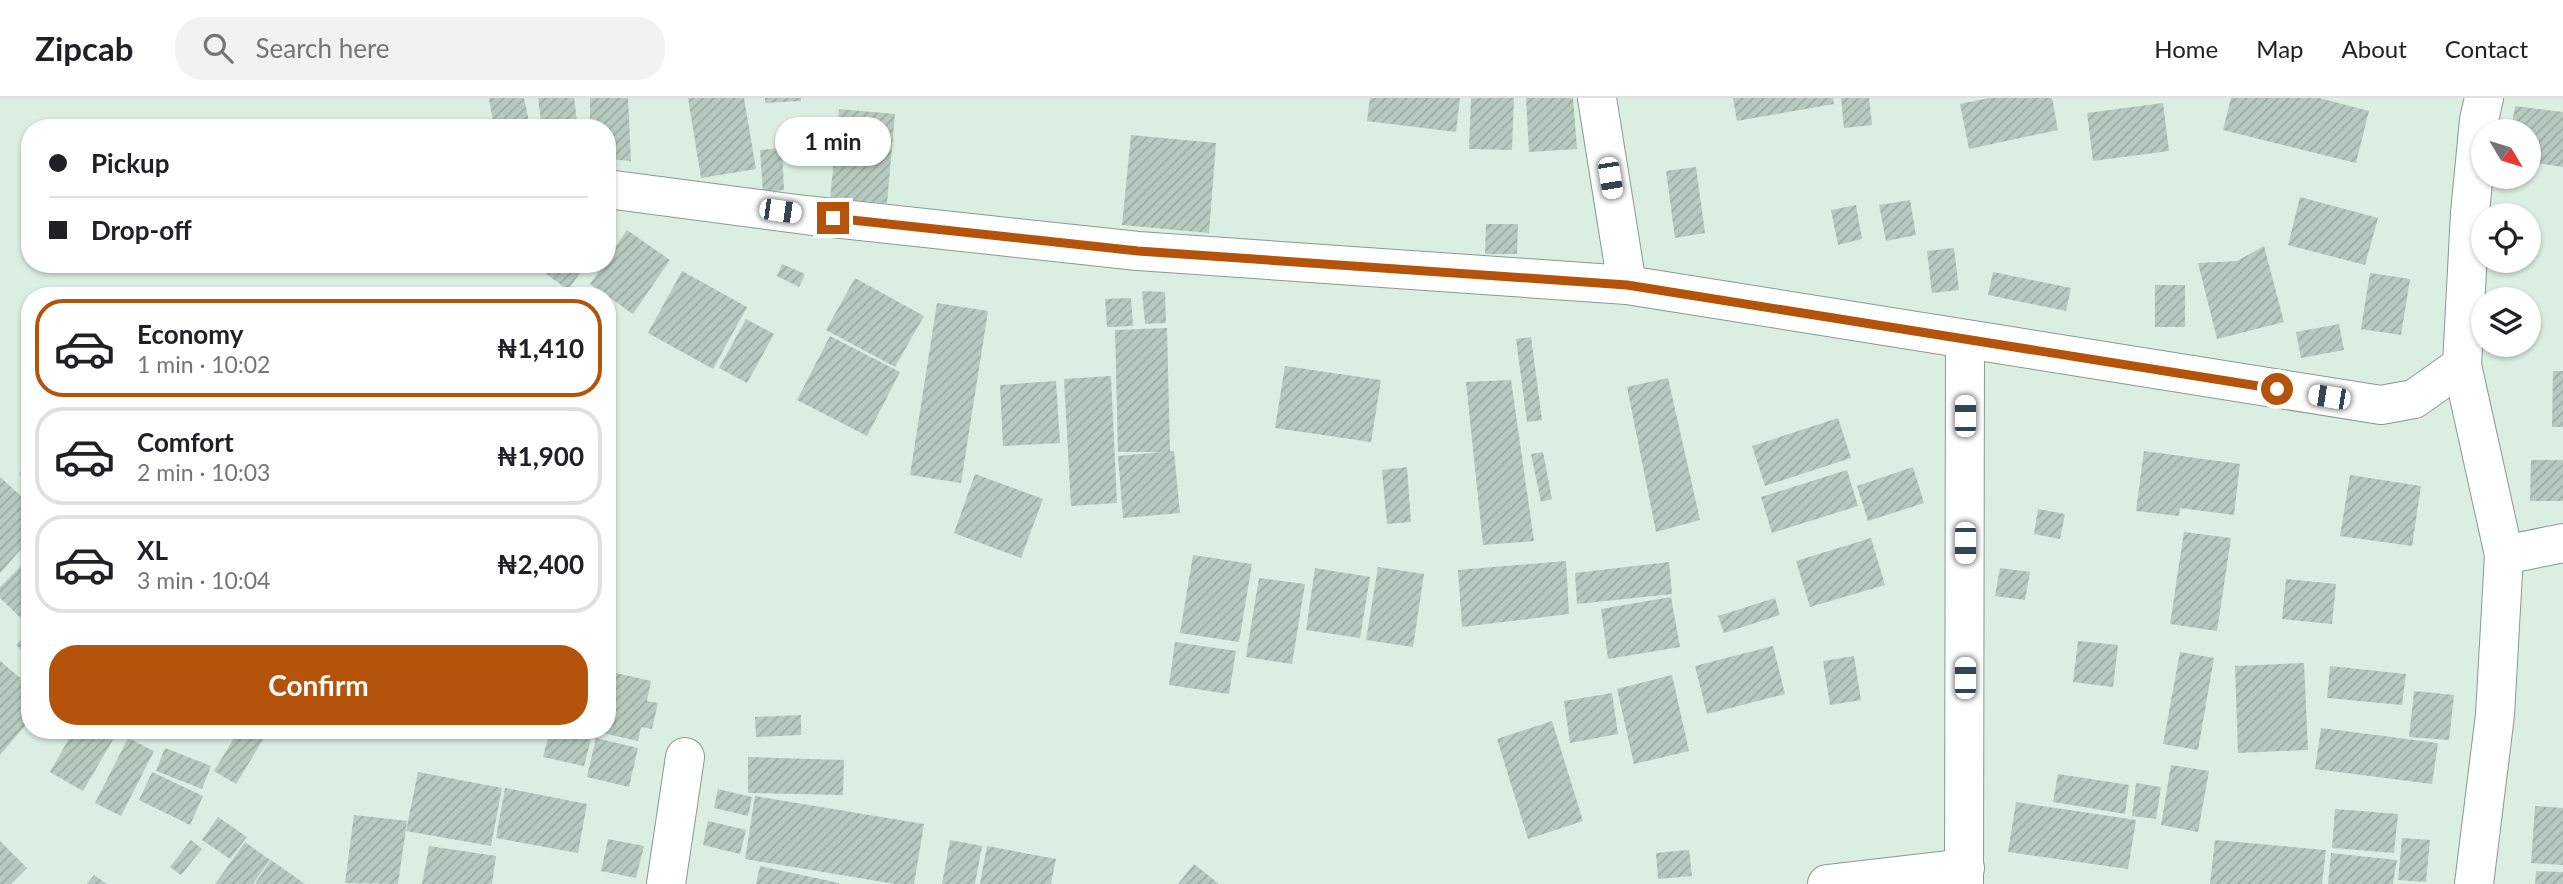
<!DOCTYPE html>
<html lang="en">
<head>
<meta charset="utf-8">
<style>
	:root { --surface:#fff; --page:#f2f2f2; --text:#202124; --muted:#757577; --line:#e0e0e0; --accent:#b45309 }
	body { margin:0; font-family:Lato,sans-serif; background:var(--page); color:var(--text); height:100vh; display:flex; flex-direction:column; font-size:26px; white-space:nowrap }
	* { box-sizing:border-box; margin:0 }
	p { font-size:23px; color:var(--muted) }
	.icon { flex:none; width:38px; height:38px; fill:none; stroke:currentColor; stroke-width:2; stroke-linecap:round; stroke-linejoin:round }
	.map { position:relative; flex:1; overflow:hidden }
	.sheet { position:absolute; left:21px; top:189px; width:595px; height:452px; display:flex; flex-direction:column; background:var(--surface); border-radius:28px; box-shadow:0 2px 5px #0004 }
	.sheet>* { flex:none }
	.top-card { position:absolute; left:21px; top:21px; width:595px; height:154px; border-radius:28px; box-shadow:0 2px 5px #0004; display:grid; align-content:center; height:154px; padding:0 28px; background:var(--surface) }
	.needle { width:46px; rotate:128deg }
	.controls { position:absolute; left:2471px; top:21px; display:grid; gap:14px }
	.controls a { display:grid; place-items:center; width:70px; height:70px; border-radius:50%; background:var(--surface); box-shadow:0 2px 5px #0004; font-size:35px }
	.end { position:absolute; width:32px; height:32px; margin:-16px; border:9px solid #b45309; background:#fff; box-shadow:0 0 0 4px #fff }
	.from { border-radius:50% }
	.bubble { position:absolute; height:49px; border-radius:24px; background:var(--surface); box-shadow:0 2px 5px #0004; font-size:23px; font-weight:700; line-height:49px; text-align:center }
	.car { position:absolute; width:21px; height:42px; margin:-21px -10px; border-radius:9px; box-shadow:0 0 5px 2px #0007; background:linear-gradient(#fff 24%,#345 0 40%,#fff 0 76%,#345 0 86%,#fff 0) }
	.top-card b { display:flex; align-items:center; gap:24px; height:66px; font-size:26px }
	.top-card b+b { border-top:2px solid var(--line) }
	.top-card i { width:18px; height:18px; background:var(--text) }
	ul { padding:12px 0 0; list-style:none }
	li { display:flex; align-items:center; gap:21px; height:98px; margin:0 14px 10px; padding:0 14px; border:4px solid var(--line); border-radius:28px }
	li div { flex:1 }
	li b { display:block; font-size:26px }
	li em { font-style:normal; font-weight:700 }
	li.selected { border-color:var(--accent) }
	li>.icon { width:63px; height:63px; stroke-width:1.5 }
	.button { display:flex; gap:14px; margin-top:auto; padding:14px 28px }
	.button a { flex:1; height:80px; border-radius:28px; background:var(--accent); color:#fff; font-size:28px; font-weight:700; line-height:80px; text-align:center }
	header { display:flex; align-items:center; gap:42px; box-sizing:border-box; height:98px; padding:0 35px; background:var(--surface); border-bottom:2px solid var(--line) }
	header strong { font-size:33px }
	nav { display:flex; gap:38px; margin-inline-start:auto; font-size:24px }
	.search { width:490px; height:63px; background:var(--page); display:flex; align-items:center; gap:18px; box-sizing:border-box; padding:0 24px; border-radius:28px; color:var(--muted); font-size:26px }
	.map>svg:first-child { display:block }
</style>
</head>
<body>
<header>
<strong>Zipcab</strong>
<div class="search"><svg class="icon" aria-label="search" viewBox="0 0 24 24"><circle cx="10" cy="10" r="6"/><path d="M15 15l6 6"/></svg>Search here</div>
<nav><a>Home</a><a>Map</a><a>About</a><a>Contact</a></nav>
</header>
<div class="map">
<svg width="2563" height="786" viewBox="0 0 2563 786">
	<defs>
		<pattern id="building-hatch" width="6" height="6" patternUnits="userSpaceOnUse" patternTransform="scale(1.75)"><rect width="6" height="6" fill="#b6cabf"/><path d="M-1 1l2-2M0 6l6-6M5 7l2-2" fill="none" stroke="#9baca3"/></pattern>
	</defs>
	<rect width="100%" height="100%" fill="#daeee2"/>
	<g fill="url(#building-hatch)">
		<path d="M489,0H524L529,24L494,30Z"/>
		<path d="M538,0H574L578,30H542Z"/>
		<path d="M590,0H628L631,63L607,61V30H590Z"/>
		<path d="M688,0H744L756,71L701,80Z"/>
		<path d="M765,0H801V3L765,5Z"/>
		<path d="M1370,0H1460L1456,34L1367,23Z"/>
		<path d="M1471,0H1514L1512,52L1469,51Z"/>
		<path d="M1526,0H1573L1577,51L1529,54Z"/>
		<path d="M1733,0H1833L1834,6L1737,23Z"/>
		<path d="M1841,0H1869L1872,27L1844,30Z"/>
		<path d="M1989,0H2052L2058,32L1969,51L1960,6Z"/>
		<path d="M2231,0H2319L2369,13L2356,65L2223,32Z"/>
		<path d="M2163,5L2169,53L2093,63L2087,15Z"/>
		<path d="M2515,8L2563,14V69L2529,64V33H2511Z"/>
		<path d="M839,11L895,16L887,105L830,101Z"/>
		<path d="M1131,37L1216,45L1209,135L1122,127Z"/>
		<path d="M782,50L784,92L763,94L760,52Z"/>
		<path d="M1696,69L1705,135L1675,140L1666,73Z"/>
		<path d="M2300,99L2378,120L2365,167L2288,147Z"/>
		<path d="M1910,102L1916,137L1886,143L1879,107Z"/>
		<path d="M1856,107L1862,141L1838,147L1831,112Z"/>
		<path d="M1486,126H1518L1517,156H1485Z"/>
		<path d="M627,132L670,162L633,216L590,186L604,166H607V161Z"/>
		<path d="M2264,148L2284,224L2217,241L2198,165L2237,163Z"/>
		<path d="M1954,150L1959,192L1932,195L1927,153Z"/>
		<path d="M533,166H586L568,192Z"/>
		<path d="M782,166L805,176L799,189L777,178Z"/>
		<path d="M682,173L747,209L713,271L648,235Z"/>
		<path d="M1993,174L2071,190L2066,213L1988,197Z"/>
		<path d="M2370,175L2410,181L2401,237L2361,231Z"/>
		<path d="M855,180L924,218L895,269L826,232Z"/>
		<rect x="2155" y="187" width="30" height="42"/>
		<path d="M1142,193L1165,194L1166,225L1145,226Z"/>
		<path d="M1131,200L1133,228L1107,229L1105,201Z"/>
		<path d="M937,205L988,213L961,385L910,377Z"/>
		<path d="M746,221L774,236L747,285L719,270Z"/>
		<path d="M2339,226L2344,252L2301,260L2296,234Z"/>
		<path d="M1167,230L1170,353H1174L1180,415L1123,420L1118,358L1163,354H1118L1115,232Z"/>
		<path d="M830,238L900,274L867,338L797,302Z"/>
		<path d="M1531,239L1542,322L1527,324L1516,241Z"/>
		<path d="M1285,268L1381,282L1371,344L1275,330Z"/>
		<path d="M2553,273H2563V329H2552Z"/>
		<path d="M1111,278L1117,405L1071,408L1064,281Z"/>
		<path d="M1668,280L1700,422L1656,434L1627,289Z"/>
		<path d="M1511,282L1534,443L1483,447L1466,284Z"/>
		<path d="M1056,283L1060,345L1003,348L1000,287Z"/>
		<path d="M1838,320L1851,360L1765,388L1752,348Z"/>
		<path d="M2144,353L2240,366L2234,417L2180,410L2179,418L2136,413Z"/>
		<path d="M1543,354L1552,401L1541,404L1531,356Z"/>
		<path d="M30,362V385L19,376Z"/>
		<path d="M2531,362H2563V403H2530Z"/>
		<path d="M1407,369L1411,424L1387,426L1382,372Z"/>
		<path d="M1913,369L1924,405L1868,423L1857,388Z"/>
		<path d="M1847,372L1858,408L1772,435L1761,399Z"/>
		<path d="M975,376L1043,401L1021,460L954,435Z"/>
		<path d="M2350,377L2421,388L2412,448L2340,438Z"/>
		<path d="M0,379L30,406V441L0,475Z"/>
		<path d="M2038,411L2065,416L2060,441L2034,436Z"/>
		<path d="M2184,434L2231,440L2217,533L2170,526Z"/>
		<path d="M1871,440L1885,487L1810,509L1796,463Z"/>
		<path d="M1193,457L1252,466L1239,544L1180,535Z"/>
		<path d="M27,462L30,465V529L0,500V489Z"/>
		<path d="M1566,463L1569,516L1462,529L1458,472Z"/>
		<path d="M1669,464L1672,496L1577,506L1575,475Z"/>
		<path d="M1378,469L1424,476L1413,549L1366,542Z"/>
		<path d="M1315,470L1370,479L1360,540L1306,532Z"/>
		<path d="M2000,470L2030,474L2025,502L1995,498Z"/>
		<path d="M1259,480L1305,486L1292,566L1246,559Z"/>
		<path d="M2286,481L2336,486L2332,526L2282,521Z"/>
		<path d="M1671,499L1680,549L1608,561L1601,511Z"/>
		<path d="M1775,500L1780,517L1724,535L1718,518Z"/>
		<path d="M28,534L30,535V560L16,547Z"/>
		<path d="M2078,543L2118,547L2113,589L2073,584Z"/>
		<path d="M1175,544L1236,553L1229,596L1169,587Z"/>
		<path d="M1773,548L1785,596L1707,616L1695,568Z"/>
		<path d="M2180,554L2214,560L2198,652L2163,646Z"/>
		<path d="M1854,558L1861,602L1830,607L1823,563Z"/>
		<path d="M0,563L30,588V622L0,657Z"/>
		<path d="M2304,565L2308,652L2238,655L2235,568Z"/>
		<path d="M2330,568L2406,576L2402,607L2327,600Z"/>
		<path d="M607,573L651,583L647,603L658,605L652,631L641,629L638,643L593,633L607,632Z"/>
		<path d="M1672,577L1689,653L1634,666L1617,591Z"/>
		<path d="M2414,593L2454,597L2449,642L2409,639Z"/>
		<path d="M1612,595L1618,636L1570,645L1564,603Z"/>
		<path d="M801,617V637L756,639L755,619Z"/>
		<path d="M1552,623L1583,723L1528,741L1497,641Z"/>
		<path d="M2321,630L2438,645L2432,686L2315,671Z"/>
		<path d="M74,632H111L117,635L83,693L50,674Z"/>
		<path d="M239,632H269L236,686L214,673Z"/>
		<path d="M550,632H570L592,637L584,668L543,659Z"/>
		<path d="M128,640L154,653L121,718L95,705Z"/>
		<path d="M596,640L638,650L629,689L587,679Z"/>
		<path d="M165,650L211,668L202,691L156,673Z"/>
		<path d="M748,659L844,662L843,697L748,695Z"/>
		<path d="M2171,667L2209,673L2198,734L2161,727Z"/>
		<path d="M152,674L203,698L190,727L139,702Z"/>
		<path d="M418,674L502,690L491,748L406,733Z"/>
		<path d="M2058,676L2129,687L2125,716L2053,704Z"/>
		<path d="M2136,685L2161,689L2156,721L2132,718Z"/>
		<path d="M505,690L587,706L578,755L496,740Z"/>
		<path d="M718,691L752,699L748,718L714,710Z"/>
		<path d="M755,698L924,726L914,786H895L745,761Z"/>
		<path d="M2016,704L2136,722L2128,771L2008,754Z"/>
		<path d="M2535,708L2563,710V767L2531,765Z"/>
		<path d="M2335,711L2398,716L2394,755L2332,750Z"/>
		<path d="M354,717L407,723L398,786L345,785Z"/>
		<path d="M218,719L247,739L230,761L202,742Z"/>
		<path d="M708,723L746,732L740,756L703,747Z"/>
		<path d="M2402,740L2430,742L2426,784L2398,782Z"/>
		<path d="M608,741L644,748L636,780L601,773Z"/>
		<path d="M191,742L202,751L181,777L170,769Z"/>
		<path d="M950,742L982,748L975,786H942Z"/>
		<path d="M2215,742L2326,752L2322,786H2210Z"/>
		<path d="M0,743L27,770L11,786H0Z"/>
		<path d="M245,744L270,762L253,786H215Z"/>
		<path d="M429,748L496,758L492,786H422Z"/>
		<path d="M987,748L1056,761L1051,786H980Z"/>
		<path d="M1689,752L1692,778L1658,781L1656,755Z"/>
		<path d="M2331,755L2397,762L2393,786H2328Z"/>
		<path d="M271,762L305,786H255Z"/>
		<path d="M1194,766L1219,786H1178Z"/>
		<path d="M760,768L839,785V786H756Z"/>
		<path d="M2536,773L2563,774V786H2535Z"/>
		<path d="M94,777L107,786H87Z"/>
	</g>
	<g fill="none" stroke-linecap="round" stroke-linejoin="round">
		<g stroke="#889a8f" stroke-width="40">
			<g id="minor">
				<path d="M1597,0L1627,187"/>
				<path d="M607,91L805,117L1138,153L1627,187L2381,307L2414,301L2462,267"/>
				<path d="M2504,457L2563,445"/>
				<path d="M666,786L685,659"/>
				<path d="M1827,786L1965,770"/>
				<path d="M1964,786L1965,241"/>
				<path d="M2474,786L2495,617L2504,457L2462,267L2470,115L2479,22L2484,0"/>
			</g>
		</g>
		<use href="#minor" stroke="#fff" stroke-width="38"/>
	</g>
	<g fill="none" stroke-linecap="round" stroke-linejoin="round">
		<path stroke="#b45309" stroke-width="9" d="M833,120L1138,153L1627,187L2277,291"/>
	</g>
</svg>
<div class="controls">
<a><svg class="needle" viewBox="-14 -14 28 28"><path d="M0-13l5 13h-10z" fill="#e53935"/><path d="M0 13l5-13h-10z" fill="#757577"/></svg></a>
<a><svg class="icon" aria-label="locate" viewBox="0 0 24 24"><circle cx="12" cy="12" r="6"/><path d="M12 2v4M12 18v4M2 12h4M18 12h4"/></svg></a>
<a><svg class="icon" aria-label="layers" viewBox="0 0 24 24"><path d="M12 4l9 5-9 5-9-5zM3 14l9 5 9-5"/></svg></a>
</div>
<i class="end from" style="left:2277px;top:291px"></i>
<i class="end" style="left:833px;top:120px"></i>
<div class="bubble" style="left:775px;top:19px;width:116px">1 min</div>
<i class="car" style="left:1610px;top:80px;rotate:171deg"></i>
<i class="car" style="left:780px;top:113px;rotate:98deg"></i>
<i class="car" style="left:2329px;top:299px;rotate:279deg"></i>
<i class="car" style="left:1965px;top:318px;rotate:0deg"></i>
<i class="car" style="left:1965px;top:445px;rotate:180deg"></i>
<i class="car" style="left:1965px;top:580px;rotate:0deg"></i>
<div class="top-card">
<b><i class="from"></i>Pickup</b>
<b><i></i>Drop-off</b>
</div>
<section class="sheet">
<ul>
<li class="selected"><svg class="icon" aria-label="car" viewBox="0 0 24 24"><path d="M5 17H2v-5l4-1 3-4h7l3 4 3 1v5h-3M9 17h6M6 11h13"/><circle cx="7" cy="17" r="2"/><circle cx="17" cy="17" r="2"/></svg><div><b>Economy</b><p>1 min · 10:02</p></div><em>₦1,410</em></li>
<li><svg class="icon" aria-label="car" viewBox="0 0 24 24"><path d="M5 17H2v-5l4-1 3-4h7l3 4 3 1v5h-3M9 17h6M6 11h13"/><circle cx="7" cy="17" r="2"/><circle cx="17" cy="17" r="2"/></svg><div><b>Comfort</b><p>2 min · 10:03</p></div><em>₦1,900</em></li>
<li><svg class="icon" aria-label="car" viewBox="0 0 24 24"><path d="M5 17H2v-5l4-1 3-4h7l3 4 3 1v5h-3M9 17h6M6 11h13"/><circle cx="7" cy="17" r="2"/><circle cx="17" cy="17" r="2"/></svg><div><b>XL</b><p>3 min · 10:04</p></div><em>₦2,400</em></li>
</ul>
<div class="button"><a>Confirm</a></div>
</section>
</div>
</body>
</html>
